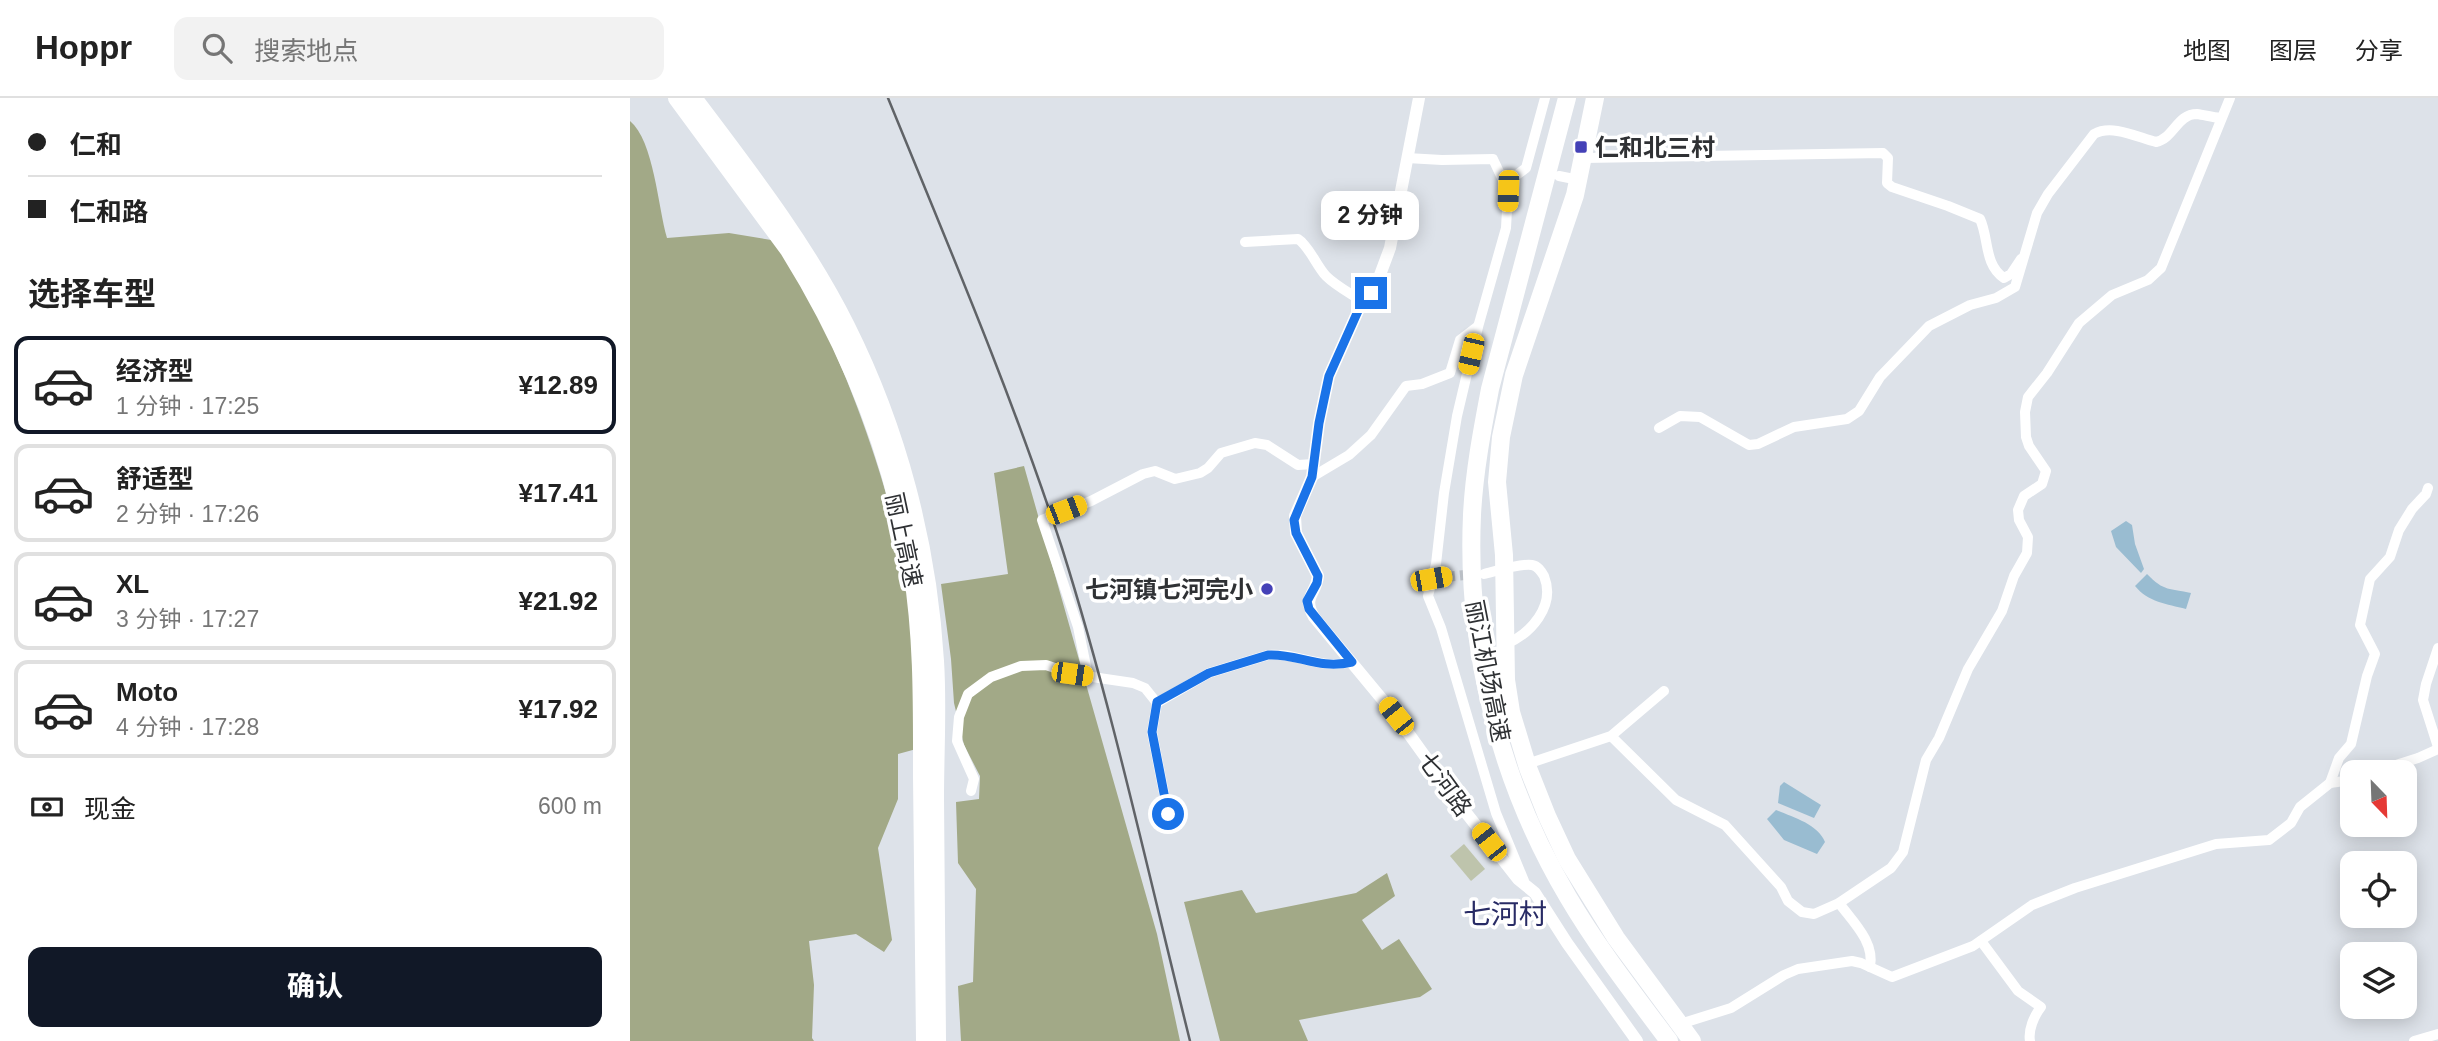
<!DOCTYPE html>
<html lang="zh">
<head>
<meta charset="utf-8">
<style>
	:root { --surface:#fff; --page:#f2f2f2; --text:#222; --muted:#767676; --line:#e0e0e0; --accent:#111827 }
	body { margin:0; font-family:Helvetica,"Noto Sans SC",sans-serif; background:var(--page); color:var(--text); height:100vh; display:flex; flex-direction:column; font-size:26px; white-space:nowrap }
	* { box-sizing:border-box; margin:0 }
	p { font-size:23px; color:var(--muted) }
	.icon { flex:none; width:38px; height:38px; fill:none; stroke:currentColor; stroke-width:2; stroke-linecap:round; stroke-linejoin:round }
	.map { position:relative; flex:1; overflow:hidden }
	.side { display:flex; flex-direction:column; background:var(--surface); width:630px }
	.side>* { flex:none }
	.guide { display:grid; align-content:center; height:154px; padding:0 28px; background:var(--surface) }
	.needle { width:46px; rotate:157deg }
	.tools { position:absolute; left:1710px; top:662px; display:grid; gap:14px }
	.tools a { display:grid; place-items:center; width:77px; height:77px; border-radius:14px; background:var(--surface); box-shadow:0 4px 18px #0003; font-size:35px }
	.end { position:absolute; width:32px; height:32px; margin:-16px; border:9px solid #1a73e8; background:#fff; box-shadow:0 0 0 4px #fff }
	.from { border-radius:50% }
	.bubble { position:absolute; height:49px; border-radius:14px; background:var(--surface); box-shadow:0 4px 18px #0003; font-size:23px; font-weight:700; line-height:49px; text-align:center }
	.car { position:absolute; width:21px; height:42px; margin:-21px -10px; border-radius:9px; box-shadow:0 0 5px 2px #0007; background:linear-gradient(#f5c518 24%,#345 0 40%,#f5c518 0 76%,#345 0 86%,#f5c518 0) }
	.guide b { display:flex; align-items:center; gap:24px; height:66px; font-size:26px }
	.guide b+b { border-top:2px solid var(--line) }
	.guide i { width:18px; height:18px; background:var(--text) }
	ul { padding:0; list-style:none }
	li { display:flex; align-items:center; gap:21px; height:98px; margin:0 14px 10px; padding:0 14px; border:4px solid var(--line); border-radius:14px }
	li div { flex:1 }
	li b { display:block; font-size:26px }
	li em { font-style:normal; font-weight:700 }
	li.current { border-color:var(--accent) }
	li>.icon { width:63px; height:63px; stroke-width:1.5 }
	h2 { padding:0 28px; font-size:32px; line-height:84px }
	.pay { display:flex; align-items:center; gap:18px; height:77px; padding:0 28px; font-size:26px }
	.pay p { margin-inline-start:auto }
	.primary-button { display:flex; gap:14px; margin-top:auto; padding:14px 28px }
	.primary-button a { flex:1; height:80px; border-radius:14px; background:var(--accent); color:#fff; font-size:28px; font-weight:700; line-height:80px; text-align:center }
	header { display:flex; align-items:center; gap:42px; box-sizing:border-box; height:98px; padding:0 35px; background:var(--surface); border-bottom:2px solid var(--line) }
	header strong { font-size:33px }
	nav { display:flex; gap:38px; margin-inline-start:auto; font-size:24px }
	.search { width:490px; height:63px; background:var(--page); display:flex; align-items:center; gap:18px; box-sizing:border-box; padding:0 24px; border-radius:14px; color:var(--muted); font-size:26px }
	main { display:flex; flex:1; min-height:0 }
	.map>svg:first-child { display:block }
</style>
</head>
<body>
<header>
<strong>Hoppr</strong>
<div class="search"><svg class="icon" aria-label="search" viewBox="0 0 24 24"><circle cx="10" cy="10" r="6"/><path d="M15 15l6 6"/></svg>搜索地点</div>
<nav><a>地图</a><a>图层</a><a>分享</a></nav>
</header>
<main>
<section class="side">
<div class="guide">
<b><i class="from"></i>仁和</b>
<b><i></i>仁和路</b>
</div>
<h2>选择车型</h2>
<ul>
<li class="current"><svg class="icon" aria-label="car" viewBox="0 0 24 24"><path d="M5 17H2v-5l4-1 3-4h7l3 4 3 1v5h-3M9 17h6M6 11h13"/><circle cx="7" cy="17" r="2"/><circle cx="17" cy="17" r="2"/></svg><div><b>经济型</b><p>1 分钟 · 17:25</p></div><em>¥12.89</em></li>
<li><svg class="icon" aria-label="car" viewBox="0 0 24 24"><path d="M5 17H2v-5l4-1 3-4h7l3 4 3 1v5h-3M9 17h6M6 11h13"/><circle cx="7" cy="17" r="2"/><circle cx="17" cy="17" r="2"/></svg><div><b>舒适型</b><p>2 分钟 · 17:26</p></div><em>¥17.41</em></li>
<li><svg class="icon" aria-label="car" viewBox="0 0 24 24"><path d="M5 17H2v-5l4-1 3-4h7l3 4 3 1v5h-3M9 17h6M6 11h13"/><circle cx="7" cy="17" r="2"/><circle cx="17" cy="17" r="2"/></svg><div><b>XL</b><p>3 分钟 · 17:27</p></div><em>¥21.92</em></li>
<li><svg class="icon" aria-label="car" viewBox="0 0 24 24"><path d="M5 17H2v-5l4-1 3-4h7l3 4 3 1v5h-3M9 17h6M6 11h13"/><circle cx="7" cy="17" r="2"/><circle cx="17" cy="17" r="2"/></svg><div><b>Moto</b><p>4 分钟 · 17:28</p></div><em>¥17.92</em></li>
</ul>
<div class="pay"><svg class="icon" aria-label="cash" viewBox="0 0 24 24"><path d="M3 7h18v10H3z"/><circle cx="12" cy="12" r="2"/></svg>现金<p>600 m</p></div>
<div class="primary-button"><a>确认</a></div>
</section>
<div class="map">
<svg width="1808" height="943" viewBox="0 0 1808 943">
	<rect width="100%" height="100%" fill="#dde2e9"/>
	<path fill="#bec4ac" d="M834,746L855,771L841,783L820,758Z"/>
	<g fill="#a2a987">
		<path d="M0,23C24,43 28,109 37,140L99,135L147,143C160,166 175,189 186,213C228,300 267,410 280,506C287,553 287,602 290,650L268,656V701L248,750L262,842L254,854L226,836L179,843L184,887L182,940L184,943H0Z"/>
		<path d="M394,368L527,836L550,943H331L328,888L343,884L346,791L328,765L326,704L349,701L350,678L334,647L324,605L321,561L311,486L378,476L364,375Z"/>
		<path d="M757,775L765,798L732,822L752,852L769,841L802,891L790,899L669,922L678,943H590L554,804L612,792L626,815L726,795Z"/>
	</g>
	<g fill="#99bcd1">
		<path d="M1496,423L1502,427L1505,446L1514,471L1511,475L1486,449L1481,433Z"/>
		<path d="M1517,476C1534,494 1540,490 1561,495L1556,511C1537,506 1518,504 1505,488Z"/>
		<path d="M1154,684L1191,707L1184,720L1148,705L1150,688Z"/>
		<path d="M1146,712C1162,719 1188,726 1195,744L1187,756L1154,742L1137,721Z"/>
	</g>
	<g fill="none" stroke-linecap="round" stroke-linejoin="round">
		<path stroke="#babfc5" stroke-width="10" stroke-dasharray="10 5" stroke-linecap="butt" d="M815,479L846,476"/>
		<g stroke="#fff" stroke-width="10">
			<path d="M777,60L812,62L863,61L878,93"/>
			<path d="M954,60L1253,55L1258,60L1257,85L1262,89L1318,108L1350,121C1359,140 1354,167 1374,180L1381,176L1391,161"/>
			<path d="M929,78L949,82"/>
			<path d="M615,144L668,141C679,148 686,167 696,178C707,189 722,196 735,205"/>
			<path d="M1029,330L1050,318L1070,319L1119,347L1128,346L1164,329L1217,321L1229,313L1250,279L1299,228L1340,207L1366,200L1385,189L1407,115L1418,96L1464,36C1482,26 1507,39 1526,44C1544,40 1547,16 1567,16C1574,17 1582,19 1590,20"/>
			<path d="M682,379L719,357L741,337L776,288L792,286L820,275L830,242L847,229"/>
			<path d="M854,476C866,473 891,465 902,467C908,468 911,473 914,478C926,508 901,536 874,547"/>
			<path d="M801,481L815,479"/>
			<path d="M1808,550L1796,586L1793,602L1808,649"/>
			<path d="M458,578L448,529L412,422L461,403L513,376L525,373L545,381L570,375L578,370L591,355L625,345L637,347L668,367L684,366"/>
			<path d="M981,638L1046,702L1095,727L1151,789L1158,803L1172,814L1184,816L1209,805L1261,770L1273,754L1296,662L1309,640L1338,571L1372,513L1384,478L1397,455L1398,439L1389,422L1388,412L1394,398L1412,386L1416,373L1399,348L1396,339L1395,314L1398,299L1417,275L1449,225L1482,197L1518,182L1531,170L1600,0"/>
			<path d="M897,666L981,638L1034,593"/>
			<path d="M1744,674L1788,660L1808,651"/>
			<path d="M1700,685L1709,660L1721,646L1737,578L1745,556L1730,527L1740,481L1760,459L1769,432L1782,411L1796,396L1798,390"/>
			<path d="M341,693L344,681L327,643L329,619L338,596L361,579L391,568L416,567L442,576L503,585L515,590L527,605"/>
			<path d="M538,716L522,634L527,605L579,575L638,557C667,554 687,572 722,564"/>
			<path d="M894,783L866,715L811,530L798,498L806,466L814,395L827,318L848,229L876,130L878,93L884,79L896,70L915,0"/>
			<path d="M1209,805C1223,824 1245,844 1240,869"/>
			<path d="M1351,843L1388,893L1411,909C1404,918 1398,932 1400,943"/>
			<path d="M1050,926L1101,910L1154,877L1168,871L1222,863L1231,865L1262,879L1343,848L1402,807L1445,790L1586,746L1639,742L1661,725L1670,709L1700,685L1722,682"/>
			<path d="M1784,943L1808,936"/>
		</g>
		<path stroke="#fff" stroke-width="12" d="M789,0L760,150L747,185L728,213L699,278L689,325L682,379L665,418L666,435L688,478C686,497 672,498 684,519L766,618L830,707L888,781L905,795L937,845L1007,943"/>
		<g stroke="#fff" stroke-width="18">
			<path d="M47,0L159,152C220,250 263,357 282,472C293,541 292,608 292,678C293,766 294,855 295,943"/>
			<path d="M63,0C118,73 175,146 216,228C268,332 298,447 305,563C308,608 305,654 305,700C306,781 307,862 307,943"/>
			<path d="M937,0L860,291C852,333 844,375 842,417C836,551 870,684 938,799C968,850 1004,896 1039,943"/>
			<path d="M965,0L945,97L884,277L871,339L867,384L874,457L876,582L881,614L898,670L917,718L937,761L986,840L1062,943"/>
		</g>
		<path stroke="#606367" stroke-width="2.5" d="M258,0C319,149 382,297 432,450C483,612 519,779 560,943"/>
	</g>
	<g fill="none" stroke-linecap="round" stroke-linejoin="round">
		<path stroke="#1a73e8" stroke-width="9" d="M538,716L522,634L527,604L579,575L638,557C667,555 688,572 722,564L679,511L677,503L687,485L688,478L666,435L664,422L682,379L689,325L699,278L728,213L741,195"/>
	</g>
	<g fill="#4441b7" stroke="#fff" stroke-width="2.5">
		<rect x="944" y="42" width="14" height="14" rx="3.5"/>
		<circle cx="637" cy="491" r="7"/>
	</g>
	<g text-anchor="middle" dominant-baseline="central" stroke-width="7" stroke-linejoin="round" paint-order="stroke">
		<g font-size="24" font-weight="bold" fill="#2f3134" stroke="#fff" text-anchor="start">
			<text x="965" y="49">仁和北三村</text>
			<text x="623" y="491" text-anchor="end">七河镇七河完小</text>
		</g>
		<g font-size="24" fill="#2f3134" stroke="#fff">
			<text transform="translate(274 442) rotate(78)">丽上高速</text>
			<text transform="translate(858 573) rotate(79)">丽江机场高速</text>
			<text transform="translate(815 686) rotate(54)">七河路</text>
		</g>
		<g font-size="28" fill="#282b65" stroke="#fff">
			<text x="875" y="816">七河村</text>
		</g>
	</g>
</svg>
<div class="tools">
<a><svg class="needle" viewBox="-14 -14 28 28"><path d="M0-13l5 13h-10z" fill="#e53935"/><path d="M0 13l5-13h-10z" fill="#767676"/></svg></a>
<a><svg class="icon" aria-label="locate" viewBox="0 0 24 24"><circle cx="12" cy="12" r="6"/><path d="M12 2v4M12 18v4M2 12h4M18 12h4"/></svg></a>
<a><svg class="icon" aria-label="layers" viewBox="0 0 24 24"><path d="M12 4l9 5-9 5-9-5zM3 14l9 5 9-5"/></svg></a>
</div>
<i class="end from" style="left:538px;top:716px"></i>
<i class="end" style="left:741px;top:195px"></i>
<div class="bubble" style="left:691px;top:93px;width:98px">2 分钟</div>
<i class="car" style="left:878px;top:93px;rotate:182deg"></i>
<i class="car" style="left:841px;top:256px;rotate:193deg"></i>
<i class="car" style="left:436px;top:412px;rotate:69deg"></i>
<i class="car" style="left:801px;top:481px;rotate:80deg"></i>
<i class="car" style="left:442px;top:576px;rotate:98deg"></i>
<i class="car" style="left:766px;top:618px;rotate:321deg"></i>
<i class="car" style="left:859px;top:744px;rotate:322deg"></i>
</div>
</main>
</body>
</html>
